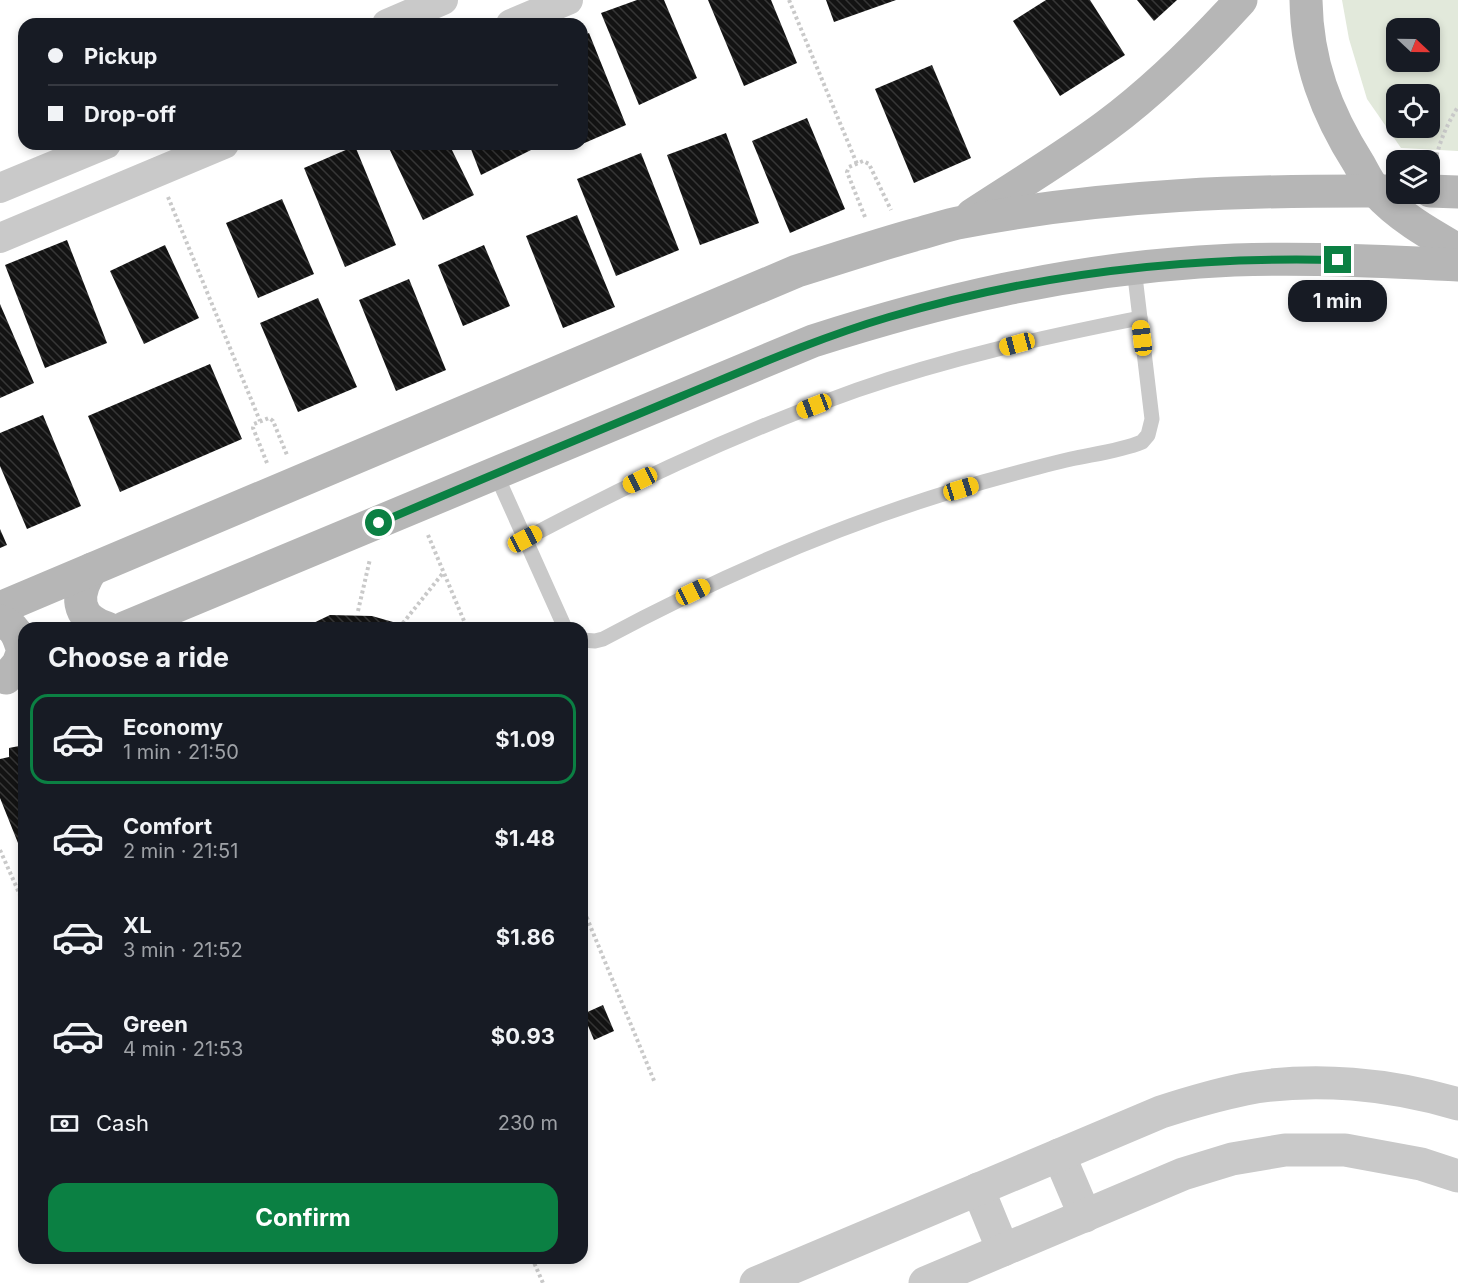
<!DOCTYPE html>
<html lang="en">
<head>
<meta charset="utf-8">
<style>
	:root { --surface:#171b24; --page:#20242c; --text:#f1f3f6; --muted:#9ea1a6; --line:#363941; --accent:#0b8043 }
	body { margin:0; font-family:Inter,sans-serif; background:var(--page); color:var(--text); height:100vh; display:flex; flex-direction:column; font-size:22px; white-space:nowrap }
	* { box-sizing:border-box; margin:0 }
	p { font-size:20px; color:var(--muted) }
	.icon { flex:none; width:33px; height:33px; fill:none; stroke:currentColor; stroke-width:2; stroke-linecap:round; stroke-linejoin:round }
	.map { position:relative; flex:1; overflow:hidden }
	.drawer { position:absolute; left:18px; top:622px; width:570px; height:642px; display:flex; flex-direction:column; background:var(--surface); border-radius:18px; box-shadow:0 3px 9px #0003 }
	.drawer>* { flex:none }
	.guide { position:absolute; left:18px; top:18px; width:570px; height:132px; border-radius:18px; box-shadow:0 3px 9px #0003; display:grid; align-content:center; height:132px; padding:0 30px; background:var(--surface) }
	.needle { width:39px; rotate:112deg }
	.fabs { position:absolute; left:1386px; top:18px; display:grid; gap:12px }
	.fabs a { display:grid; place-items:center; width:54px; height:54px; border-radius:12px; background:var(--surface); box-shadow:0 3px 9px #0003; font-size:30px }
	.end { position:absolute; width:27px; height:27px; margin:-14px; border:8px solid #0b8043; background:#fff; box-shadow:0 0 0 3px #fff }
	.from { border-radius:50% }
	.bubble { position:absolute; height:42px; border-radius:18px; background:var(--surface); box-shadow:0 3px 9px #0003; font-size:20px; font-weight:700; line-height:42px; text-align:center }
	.car { position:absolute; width:18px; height:36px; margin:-18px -9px; border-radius:8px; box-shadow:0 0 4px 2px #0007; background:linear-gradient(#f5c518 24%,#345 0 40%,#f5c518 0 76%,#345 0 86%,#f5c518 0) }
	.guide b { display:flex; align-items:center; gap:21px; height:57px; font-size:22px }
	.guide b+b { border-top:2px solid var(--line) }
	.guide i { width:15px; height:15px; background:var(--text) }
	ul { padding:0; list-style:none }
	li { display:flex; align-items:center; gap:18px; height:90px; margin:0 12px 9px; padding:0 18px; border:3px solid transparent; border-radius:18px }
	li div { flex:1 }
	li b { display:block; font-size:22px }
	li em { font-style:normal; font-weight:700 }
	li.active { border-color:var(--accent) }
	li>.icon { width:54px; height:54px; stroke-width:1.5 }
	h2 { padding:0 30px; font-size:27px; line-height:72px }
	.pay { display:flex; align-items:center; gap:15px; height:66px; padding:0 30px; font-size:22px }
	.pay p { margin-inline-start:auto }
	.button { display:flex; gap:12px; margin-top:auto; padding:12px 30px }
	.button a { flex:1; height:69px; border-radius:18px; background:var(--accent); color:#fff; font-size:24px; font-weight:700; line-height:69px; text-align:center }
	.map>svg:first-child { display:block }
</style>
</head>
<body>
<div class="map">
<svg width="1458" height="1283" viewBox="0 0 1458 1283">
	<defs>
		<pattern id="building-back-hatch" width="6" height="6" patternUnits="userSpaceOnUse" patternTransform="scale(1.5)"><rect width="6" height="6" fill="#131313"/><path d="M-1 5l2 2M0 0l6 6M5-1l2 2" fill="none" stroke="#363636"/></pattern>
	</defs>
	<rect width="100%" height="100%" fill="#fff"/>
	<path fill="#e2e9db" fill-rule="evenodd" d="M1342,0H1458V151L1401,148L1367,99L1349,39ZM1396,28H1430V62H1396ZM1396,94H1430V128H1396Z"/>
	<g fill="url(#building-back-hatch)">
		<path d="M637,0H664L697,78L639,105L601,13Z"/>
		<path d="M708,0H771L797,63L744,86Z"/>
		<path d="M826,0H896L834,22Z"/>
		<path d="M1046,0H1090L1125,55L1060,96L1013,21Z"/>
		<path d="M1137,0H1177L1154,21Z"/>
		<path d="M589,33L626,125L573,148L571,144H582V36Z"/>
		<path d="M932,65L971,158L914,183L875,89Z"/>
		<path d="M807,118L845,209L790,233L752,141Z"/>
		<path d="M726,133L759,223L700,245L667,155Z"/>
		<path d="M387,144H449L474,195L423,220Z"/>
		<path d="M469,144H536L537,147L481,175Z"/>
		<path d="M355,146L396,245L345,267L304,168Z"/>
		<path d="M641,153L679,250L616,276L577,179Z"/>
		<path d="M282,199L314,274L258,298L226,223Z"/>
		<path d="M577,215L615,307L563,328L526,236Z"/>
		<path d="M67,240L107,343L45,368L5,265Z"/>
		<path d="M165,245L199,318L144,344L110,271Z"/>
		<path d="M484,245L510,306L463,326L438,265Z"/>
		<path d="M409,279L446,370L396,391L359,300Z"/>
		<path d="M318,298L357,387L298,412L260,323Z"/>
		<path d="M0,304L34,383L0,398Z"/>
		<path d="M210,364L242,439L120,492L88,416Z"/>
		<path d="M43,415L81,506L27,529L0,466V433Z"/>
		<path d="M0,529L7,545L0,548Z"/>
		<path d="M330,615L372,616L414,628H303Z"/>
		<path d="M24,745V858L0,798V759L9,757V748Z"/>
		<path d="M603,1005L614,1031L594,1040L583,1014Z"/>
	</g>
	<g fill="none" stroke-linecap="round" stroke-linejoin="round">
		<g stroke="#c9c9c9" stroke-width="4" stroke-dasharray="3 3" stroke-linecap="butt">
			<path d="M789,0L857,164"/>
			<path d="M1435,161C1440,141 1447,124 1458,107"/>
			<path d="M168,197L260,421"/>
			<path d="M865,217L847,172L849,167L863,161L869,164L891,210"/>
			<path d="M267,463L253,428L254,424L269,418L273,421L287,455"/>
			<path d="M428,535L467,628"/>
			<path d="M358,611L370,559"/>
			<path d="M399,628L443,573"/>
			<path d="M0,850L24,904"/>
			<path d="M582,906L655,1083"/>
			<path d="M532,1258L543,1283"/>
		</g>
		<g stroke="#c9c9c9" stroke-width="15">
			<path d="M496,474L565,628"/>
			<path d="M525,539C632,482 742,431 857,390C949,358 1044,337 1140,318"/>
			<path d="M582,640L595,641L603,639C724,574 850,520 983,482C1012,474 1041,466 1071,459C1094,454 1120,451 1142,442L1148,435L1152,419L1134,268"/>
		</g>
		<g stroke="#c9c9c9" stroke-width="30">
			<path d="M387,24L443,0"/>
			<path d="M511,24L568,0"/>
			<path d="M0,188L106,144"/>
			<path d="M0,238L224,144"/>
		</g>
		<g stroke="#c9c9c9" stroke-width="33">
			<path d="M1059,1155L1085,1216"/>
			<path d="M978,1189L1003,1250"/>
			<path d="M756,1283L1161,1112C1189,1103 1216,1095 1245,1089C1314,1076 1391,1084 1458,1104"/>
			<path d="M925,1283L1183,1174L1232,1159L1285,1150H1345L1421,1164L1458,1176"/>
		</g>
		<g stroke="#b6b6b6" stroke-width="33">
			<path d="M1306,0C1307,62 1326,112 1359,164C1364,173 1369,184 1376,191C1398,216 1430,234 1458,250"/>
			<path d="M1430,191L1458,192"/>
			<path d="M972,215C1016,186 1063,158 1106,126C1156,89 1199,46 1241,0"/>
			<path d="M92,569C75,594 75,618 107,628"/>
			<path d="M0,608L797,271C836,259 875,246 914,235C930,231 946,225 963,222C1108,194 1249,190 1396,191"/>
			<path d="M0,621C16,627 18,635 23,651L18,664L6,678"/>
			<path d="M124,628L813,341C941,300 1065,271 1199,262C1286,256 1372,261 1458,265"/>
		</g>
	</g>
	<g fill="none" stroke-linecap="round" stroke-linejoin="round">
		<path stroke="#0b8043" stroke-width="8" d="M379,523C479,480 581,438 682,396C750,368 818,338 889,317C1035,274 1186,256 1338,260"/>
	</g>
</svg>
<div class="fabs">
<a><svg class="needle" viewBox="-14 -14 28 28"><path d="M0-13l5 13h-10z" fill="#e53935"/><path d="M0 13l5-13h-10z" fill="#9ea1a6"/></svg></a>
<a><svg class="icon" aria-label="locate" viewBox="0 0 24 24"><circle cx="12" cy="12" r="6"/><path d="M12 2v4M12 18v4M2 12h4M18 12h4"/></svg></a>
<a><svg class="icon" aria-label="layers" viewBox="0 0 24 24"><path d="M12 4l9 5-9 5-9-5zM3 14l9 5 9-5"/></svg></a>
</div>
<i class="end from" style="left:379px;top:523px"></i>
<i class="end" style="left:1338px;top:260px"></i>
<div class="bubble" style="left:1288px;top:280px;width:99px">1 min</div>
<i class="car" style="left:1142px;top:338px;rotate:353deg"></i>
<i class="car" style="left:1017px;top:344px;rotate:255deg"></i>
<i class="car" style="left:814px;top:406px;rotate:249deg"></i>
<i class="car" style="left:640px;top:480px;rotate:244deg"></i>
<i class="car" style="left:961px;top:489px;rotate:73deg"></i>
<i class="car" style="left:525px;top:539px;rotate:62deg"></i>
<i class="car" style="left:693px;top:592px;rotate:64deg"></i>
<div class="guide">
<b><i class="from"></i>Pickup</b>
<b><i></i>Drop-off</b>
</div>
<section class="drawer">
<h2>Choose a ride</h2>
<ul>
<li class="active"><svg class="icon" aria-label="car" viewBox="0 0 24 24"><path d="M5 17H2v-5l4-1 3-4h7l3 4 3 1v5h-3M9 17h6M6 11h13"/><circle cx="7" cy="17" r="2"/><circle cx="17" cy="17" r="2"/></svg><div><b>Economy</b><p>1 min · 21:50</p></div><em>$1.09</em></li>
<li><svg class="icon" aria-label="car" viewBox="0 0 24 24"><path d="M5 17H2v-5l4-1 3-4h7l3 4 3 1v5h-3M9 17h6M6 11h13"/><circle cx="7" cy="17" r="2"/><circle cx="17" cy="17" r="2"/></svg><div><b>Comfort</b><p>2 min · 21:51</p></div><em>$1.48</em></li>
<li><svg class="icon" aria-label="car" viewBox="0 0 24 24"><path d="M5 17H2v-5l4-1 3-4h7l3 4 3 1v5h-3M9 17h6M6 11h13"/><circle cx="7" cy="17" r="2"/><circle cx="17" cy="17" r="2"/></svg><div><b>XL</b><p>3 min · 21:52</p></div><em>$1.86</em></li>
<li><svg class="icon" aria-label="car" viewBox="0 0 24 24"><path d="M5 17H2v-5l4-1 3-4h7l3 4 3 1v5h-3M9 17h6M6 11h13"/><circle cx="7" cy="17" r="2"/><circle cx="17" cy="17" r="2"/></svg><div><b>Green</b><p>4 min · 21:53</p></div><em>$0.93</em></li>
</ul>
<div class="pay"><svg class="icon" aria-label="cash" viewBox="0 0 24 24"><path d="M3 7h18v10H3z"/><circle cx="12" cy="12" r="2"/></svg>Cash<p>230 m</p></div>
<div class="button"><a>Confirm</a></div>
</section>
</div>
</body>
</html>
